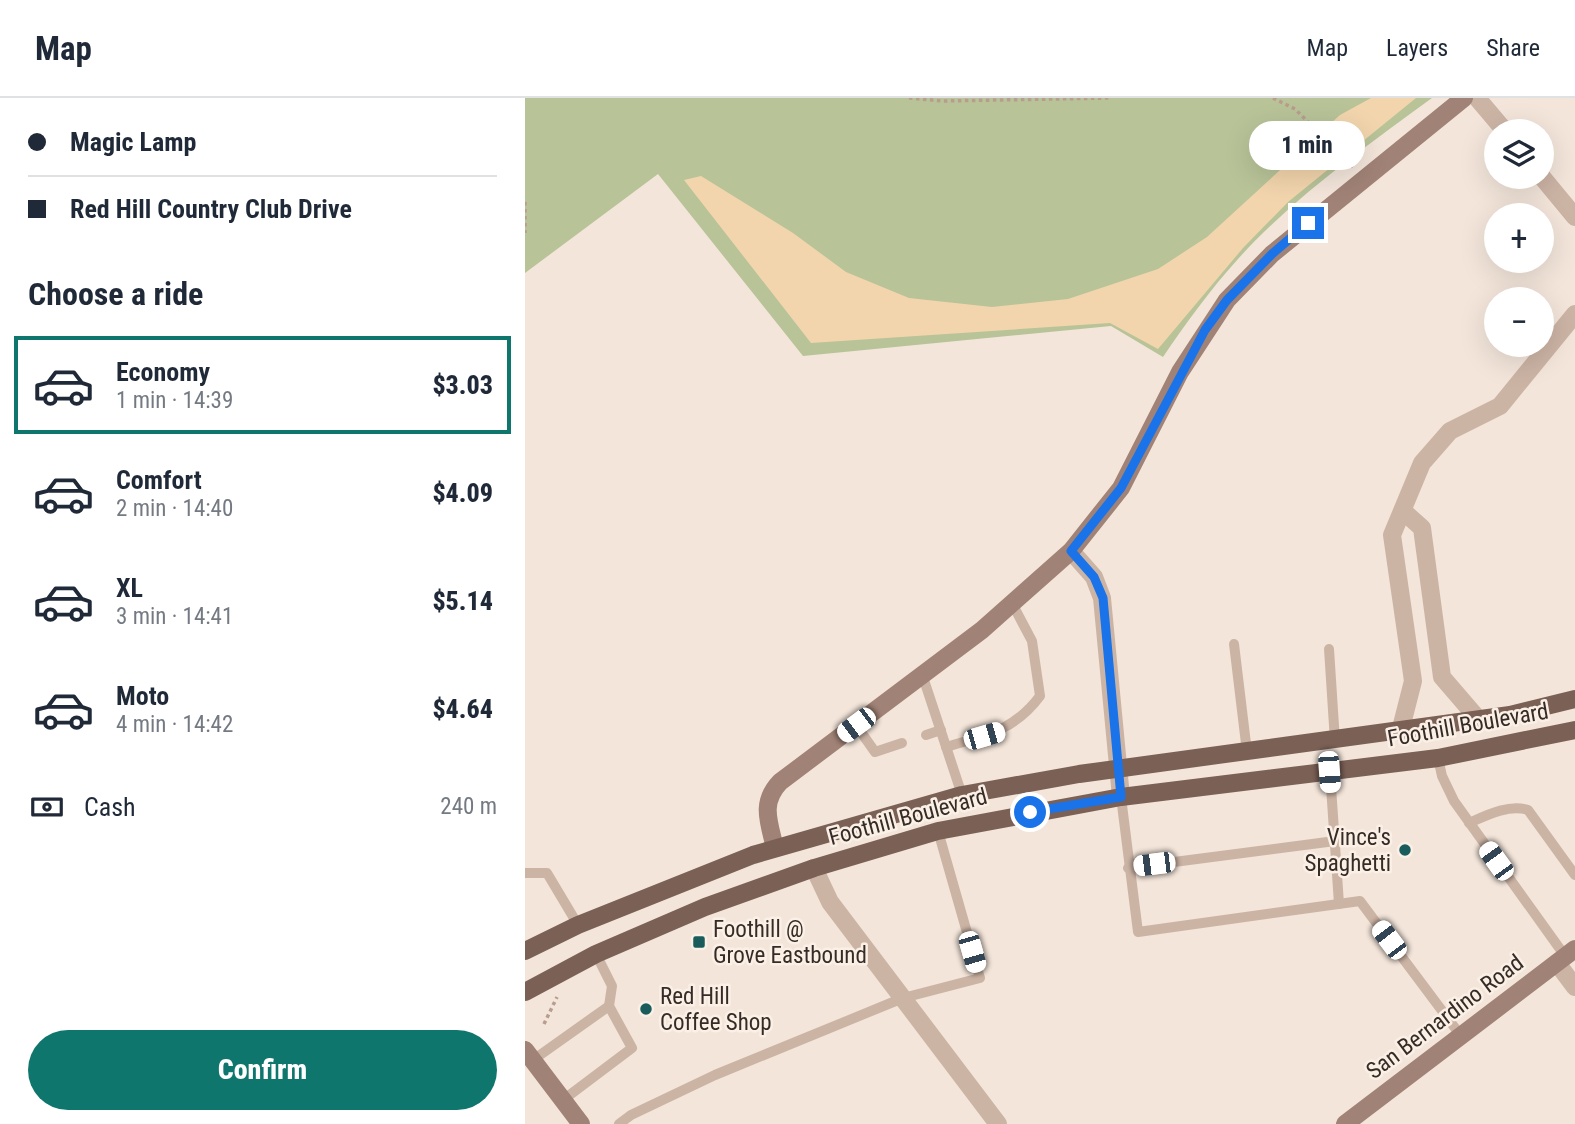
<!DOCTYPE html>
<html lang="en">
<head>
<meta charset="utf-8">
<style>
	:root { --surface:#fff; --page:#f6f6f7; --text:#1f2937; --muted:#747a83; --line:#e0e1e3; --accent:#0f766e }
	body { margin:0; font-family:"Roboto Condensed",sans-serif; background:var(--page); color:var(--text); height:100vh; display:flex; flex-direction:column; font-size:26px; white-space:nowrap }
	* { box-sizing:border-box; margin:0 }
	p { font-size:23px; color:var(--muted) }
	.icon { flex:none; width:38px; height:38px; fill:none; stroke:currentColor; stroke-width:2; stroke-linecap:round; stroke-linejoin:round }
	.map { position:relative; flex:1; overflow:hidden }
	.panel { display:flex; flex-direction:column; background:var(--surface); width:525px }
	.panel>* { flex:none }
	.top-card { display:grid; align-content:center; height:154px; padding:0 28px; background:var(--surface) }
	.controls { position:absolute; left:959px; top:21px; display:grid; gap:14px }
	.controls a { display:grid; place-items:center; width:70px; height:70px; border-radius:50%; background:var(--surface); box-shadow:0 7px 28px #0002; font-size:35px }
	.end { position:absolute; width:32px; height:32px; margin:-16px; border:9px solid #1a73e8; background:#fff; box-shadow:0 0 0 4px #fff }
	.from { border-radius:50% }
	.bubble { position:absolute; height:49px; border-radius:24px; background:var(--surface); box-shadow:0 7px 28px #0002; font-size:23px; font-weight:800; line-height:49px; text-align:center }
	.car { position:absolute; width:21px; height:42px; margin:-21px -10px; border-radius:9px; box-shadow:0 0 5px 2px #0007; background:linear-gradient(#fff 24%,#345 0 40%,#fff 0 76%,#345 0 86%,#fff 0) }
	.top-card b { display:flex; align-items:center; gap:24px; height:66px; font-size:26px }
	.top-card b+b { border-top:2px solid var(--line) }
	.top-card i { width:18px; height:18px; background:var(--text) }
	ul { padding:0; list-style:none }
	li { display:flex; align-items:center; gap:21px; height:98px; margin:0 14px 10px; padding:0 14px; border:4px solid transparent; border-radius:0px }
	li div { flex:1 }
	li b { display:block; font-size:26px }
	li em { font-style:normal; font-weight:800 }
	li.on { border-color:var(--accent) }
	li>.icon { width:63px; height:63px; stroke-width:1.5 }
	h2 { padding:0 28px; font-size:32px; line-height:84px }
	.pay { display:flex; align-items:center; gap:18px; height:77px; padding:0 28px; font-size:26px }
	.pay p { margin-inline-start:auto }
	.button { display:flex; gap:14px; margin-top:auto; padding:14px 28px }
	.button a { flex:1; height:80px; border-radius:42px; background:var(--accent); color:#fff; font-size:28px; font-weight:800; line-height:80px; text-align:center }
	header { display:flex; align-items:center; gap:42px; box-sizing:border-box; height:98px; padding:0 35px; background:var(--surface); border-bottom:2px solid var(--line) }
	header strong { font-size:33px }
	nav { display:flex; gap:38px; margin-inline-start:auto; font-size:24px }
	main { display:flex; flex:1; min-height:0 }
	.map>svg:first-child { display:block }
</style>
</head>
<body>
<header>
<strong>Map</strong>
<nav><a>Map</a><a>Layers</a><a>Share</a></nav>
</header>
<main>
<section class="panel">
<div class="top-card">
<b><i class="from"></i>Magic Lamp</b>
<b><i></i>Red Hill Country Club Drive</b>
</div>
<h2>Choose a ride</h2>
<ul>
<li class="on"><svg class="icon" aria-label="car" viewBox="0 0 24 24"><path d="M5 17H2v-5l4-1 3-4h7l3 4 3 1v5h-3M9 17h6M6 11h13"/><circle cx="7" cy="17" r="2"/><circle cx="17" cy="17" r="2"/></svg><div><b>Economy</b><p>1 min · 14:39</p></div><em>$3.03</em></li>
<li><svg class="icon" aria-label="car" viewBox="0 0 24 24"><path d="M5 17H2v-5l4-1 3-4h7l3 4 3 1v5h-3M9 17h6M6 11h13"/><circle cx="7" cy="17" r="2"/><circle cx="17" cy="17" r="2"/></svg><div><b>Comfort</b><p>2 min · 14:40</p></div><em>$4.09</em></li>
<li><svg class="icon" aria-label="car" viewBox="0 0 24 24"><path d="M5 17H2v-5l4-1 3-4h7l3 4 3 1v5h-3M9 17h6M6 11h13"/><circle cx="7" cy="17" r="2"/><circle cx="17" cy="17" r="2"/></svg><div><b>XL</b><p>3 min · 14:41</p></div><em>$5.14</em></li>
<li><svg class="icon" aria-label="car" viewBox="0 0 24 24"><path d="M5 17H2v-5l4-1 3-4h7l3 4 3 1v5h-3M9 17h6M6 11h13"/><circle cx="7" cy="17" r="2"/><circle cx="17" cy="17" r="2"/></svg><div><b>Moto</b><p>4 min · 14:42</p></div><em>$4.64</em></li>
</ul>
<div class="pay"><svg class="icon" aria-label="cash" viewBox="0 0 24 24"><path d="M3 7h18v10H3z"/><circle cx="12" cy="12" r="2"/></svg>Cash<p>240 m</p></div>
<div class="button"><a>Confirm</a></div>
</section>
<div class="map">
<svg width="1050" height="1026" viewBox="0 0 1050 1026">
	<rect width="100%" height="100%" fill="#f3e5da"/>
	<path fill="#b8c398" d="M0,0H907C840,49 769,99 713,161C685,192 661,225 638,259L586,228L278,258L133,76L0,175Z"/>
	<path fill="#f2d5ad" d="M846,0H891L763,104L718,150L633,251L585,225L286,245L159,82L176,78L268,135L321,174L384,200L467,209L543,201L633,171L682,139L815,17Z"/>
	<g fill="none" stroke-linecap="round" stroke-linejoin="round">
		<g stroke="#b89d8f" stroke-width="3.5" stroke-dasharray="3.5 3.5" stroke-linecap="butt">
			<path d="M384,0L418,3L584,0"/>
			<path d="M748,0L770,11L828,69"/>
			<path d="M0,104V135"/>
			<path d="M19,926L32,899"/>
		</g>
		<g stroke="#ccb4a5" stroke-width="10">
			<path d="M709,546L722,654"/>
			<path d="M804,551L810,643"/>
			<path d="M397,576L437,697"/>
			<path d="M331,627L350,654L377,645"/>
			<path d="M401,637L416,632"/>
			<path d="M421,649C461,637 489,633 515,598L507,543L488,507"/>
			<path d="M913,660L917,678L929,703L1040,858"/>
			<path d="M805,674L814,806"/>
			<path d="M596,699L613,834L835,803L936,938"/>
			<path d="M944,725C962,717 984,706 1003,712L1050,777"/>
			<path d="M603,770L810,743"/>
			<path d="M0,775H22L53,827"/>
			<path d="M8,962L84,908"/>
			<path d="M38,1002L107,950L84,908L87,888L71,856"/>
			<path d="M94,1026L106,1017L190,977L378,900L455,880L413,733"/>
		</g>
		<g stroke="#ccb4a5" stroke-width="18">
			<path d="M952,0L980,33"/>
			<path d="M1017,79L1050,119"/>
			<path d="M878,413L897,430L917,579L954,622"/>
			<path d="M546,453L569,479L577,500L596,699"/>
			<path d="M875,634L888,583L867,437L897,365L925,333L975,308L1050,216"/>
			<path d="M289,770L305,804L473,1026"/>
			<path d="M1032,865L1050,889"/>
		</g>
		<g stroke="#a08276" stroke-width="18">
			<path d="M250,750C244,724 235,705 255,684L457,532L546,453L596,390L655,274L702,202L747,156L939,0"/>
			<path d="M0,952L56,1026"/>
			<path d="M820,1026L1050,851"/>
		</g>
		<g stroke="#7b6056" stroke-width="18">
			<path d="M0,853L53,827L228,757L437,697L554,676L985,617L1050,601"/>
			<path d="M0,894L71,856L180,809L289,770L413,733L596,699L913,660L1050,632"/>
		</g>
	</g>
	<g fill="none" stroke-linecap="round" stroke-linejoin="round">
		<path stroke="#1a73e8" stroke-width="9" d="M505,714L596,699L578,500L569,479L546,453L596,390L680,232L702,202L747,156L783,125"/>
	</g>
	<g fill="#195c5b" stroke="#fbf0e6" stroke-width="2.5">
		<circle cx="880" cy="752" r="7"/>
		<rect x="167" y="837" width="14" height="14" rx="3.5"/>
		<circle cx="121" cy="911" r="7"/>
	</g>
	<g text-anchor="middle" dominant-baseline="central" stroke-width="5" stroke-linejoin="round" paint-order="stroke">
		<g font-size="23" fill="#372b27" stroke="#fbf0e6">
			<text transform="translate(943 627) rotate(-10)">Foothill Boulevard</text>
			<text transform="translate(383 719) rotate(-15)">Foothill Boulevard</text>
			<text transform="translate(920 919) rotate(-37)">San Bernardino Road</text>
		</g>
		<g font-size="23" fill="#372b27" stroke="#fbf0e6" text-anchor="start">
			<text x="866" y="739" text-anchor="end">Vince's<tspan x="866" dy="26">Spaghetti</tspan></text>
			<text x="188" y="831">Foothill @<tspan x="188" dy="26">Grove Eastbound</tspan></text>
			<text x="135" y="898">Red Hill<tspan x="135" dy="26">Coffee Shop</tspan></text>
		</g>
	</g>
</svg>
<div class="controls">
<a><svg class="icon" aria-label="layers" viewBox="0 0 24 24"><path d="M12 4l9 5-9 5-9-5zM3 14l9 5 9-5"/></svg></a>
<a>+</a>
<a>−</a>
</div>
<i class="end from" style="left:505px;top:714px"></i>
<i class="end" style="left:783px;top:125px"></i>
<div class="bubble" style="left:724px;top:23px;width:116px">1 min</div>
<i class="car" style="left:331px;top:627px;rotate:233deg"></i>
<i class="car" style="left:459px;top:638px;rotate:74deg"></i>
<i class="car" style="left:804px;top:674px;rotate:176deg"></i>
<i class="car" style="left:971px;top:763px;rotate:324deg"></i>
<i class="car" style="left:629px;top:766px;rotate:263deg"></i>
<i class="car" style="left:864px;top:842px;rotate:323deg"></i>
<i class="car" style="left:447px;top:854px;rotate:164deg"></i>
</div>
</main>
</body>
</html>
